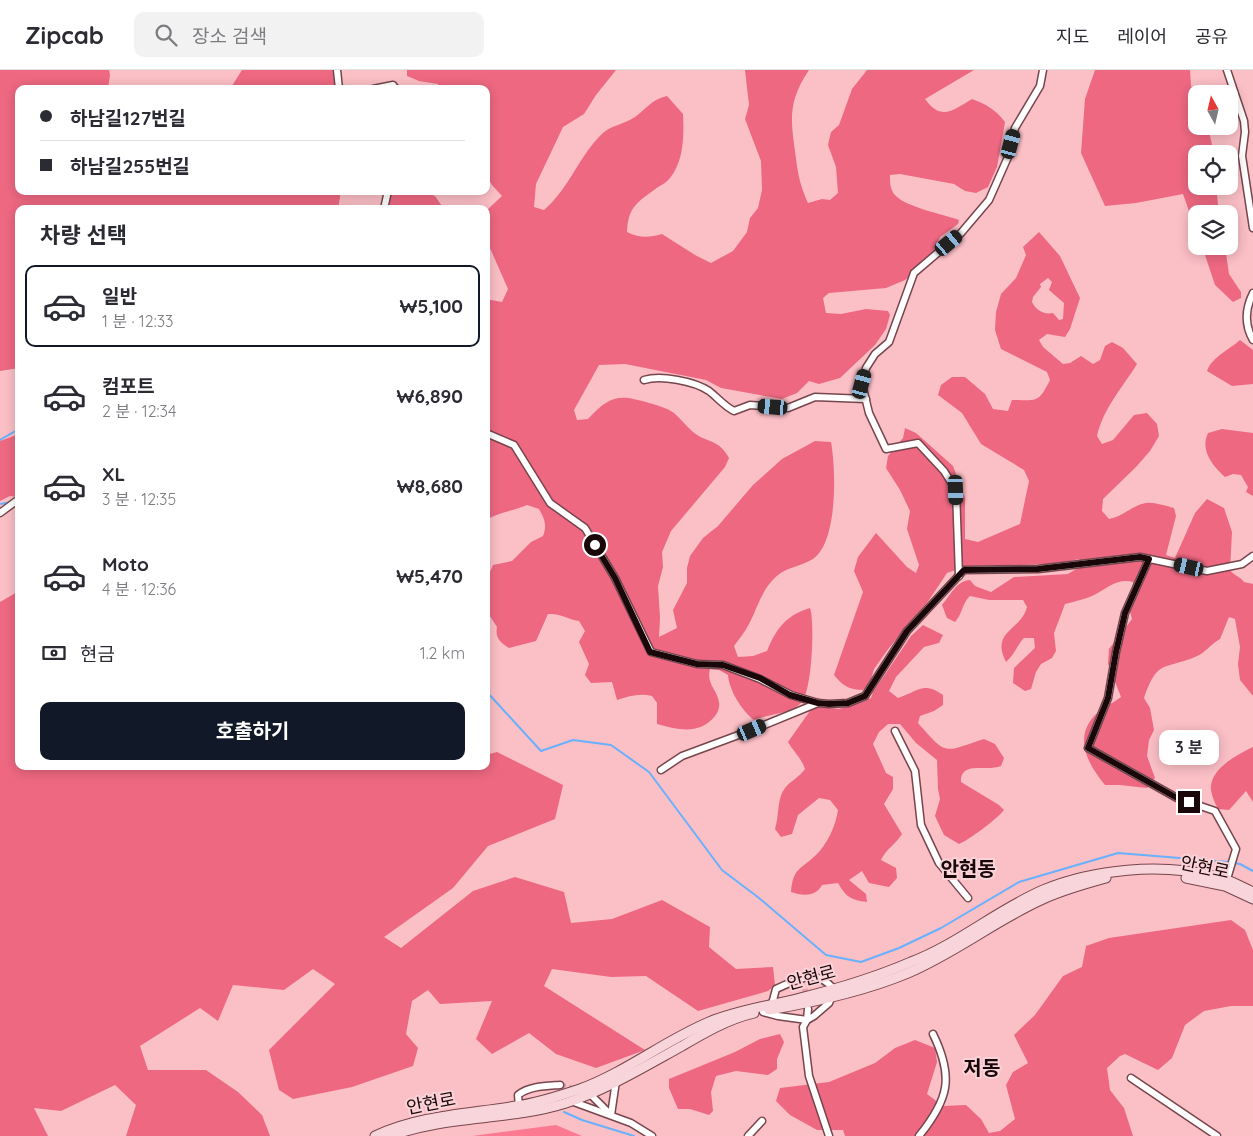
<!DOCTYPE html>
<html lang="ko">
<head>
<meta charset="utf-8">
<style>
	:root { --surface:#fff; --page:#f2f2f3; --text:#2b2b33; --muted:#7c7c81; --line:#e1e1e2; --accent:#111827 }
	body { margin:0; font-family:Quicksand,"Noto Sans KR",sans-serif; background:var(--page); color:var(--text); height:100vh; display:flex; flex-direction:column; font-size:19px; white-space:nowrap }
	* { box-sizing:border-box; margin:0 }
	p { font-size:16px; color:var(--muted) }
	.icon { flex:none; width:28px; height:28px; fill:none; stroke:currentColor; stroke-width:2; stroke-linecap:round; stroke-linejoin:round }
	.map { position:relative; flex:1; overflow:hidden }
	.details { position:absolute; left:15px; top:135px; width:475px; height:565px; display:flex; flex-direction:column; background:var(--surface); border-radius:10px; box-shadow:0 2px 12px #0003 }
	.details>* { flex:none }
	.banner { position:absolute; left:15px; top:15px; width:475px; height:110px; border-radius:10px; box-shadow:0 2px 12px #0003; display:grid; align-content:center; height:110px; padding:0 25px; background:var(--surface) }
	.needle { width:32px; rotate:352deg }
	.fabs { position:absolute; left:1188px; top:15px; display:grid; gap:10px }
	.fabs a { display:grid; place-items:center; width:50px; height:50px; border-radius:10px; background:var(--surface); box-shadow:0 2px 12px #0003; font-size:25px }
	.end { position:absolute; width:22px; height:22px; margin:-11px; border:6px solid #1a070a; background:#fff; box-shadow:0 0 0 2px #fff }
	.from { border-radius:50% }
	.bubble { position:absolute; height:35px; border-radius:10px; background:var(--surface); box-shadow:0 2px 12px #0003; font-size:16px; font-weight:700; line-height:35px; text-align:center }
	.car { position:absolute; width:15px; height:30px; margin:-15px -8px; border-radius:6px; box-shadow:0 0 4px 1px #0007; background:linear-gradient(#222 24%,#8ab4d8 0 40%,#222 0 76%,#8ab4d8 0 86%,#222 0) }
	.banner b { display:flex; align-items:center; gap:18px; height:48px; font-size:19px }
	.banner b+b { border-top:1px solid var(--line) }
	.banner i { width:12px; height:12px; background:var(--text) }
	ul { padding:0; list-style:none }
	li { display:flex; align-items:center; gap:15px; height:82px; margin:0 10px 8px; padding:0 15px; border:2px solid transparent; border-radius:10px }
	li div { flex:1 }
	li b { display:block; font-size:19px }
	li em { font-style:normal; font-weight:700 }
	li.on { border-color:var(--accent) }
	li>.icon { width:45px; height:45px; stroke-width:1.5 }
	h2 { padding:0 25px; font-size:22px; line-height:60px }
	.pay { display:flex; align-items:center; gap:12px; height:55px; padding:0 25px; font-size:19px }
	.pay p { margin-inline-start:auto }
	.primary-button { display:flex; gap:10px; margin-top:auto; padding:10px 25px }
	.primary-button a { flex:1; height:58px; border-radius:10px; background:var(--accent); color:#fff; font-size:20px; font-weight:700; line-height:58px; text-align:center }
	header { display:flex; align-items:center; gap:30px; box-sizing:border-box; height:70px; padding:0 25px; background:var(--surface); border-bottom:1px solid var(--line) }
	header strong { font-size:24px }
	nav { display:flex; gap:28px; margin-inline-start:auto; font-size:18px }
	.search { width:350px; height:45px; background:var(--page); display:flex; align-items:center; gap:12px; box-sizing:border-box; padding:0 18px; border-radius:10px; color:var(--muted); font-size:19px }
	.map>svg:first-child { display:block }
</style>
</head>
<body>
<header>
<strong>Zipcab</strong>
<div class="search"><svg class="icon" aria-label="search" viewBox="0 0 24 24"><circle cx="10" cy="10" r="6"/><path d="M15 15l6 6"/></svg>장소 검색</div>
<nav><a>지도</a><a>레이어</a><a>공유</a></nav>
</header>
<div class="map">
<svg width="1253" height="1066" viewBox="0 0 1253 1066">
	<rect width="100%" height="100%" fill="#fbbfc6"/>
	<path fill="#fb7a91" d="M556,1055L582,1066H472Z"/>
	<g fill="#ee6882" fill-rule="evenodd">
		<path d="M0,0H109L110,5L108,19H19V121H341L338,139H19V298L0,301Z"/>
		<path d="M242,0H340L338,7L342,19H230Z"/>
		<path d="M407,0H616L596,25L584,44L563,57L536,114L534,137L544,140C570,118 579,85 603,63C612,55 625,54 635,47C646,39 652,29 667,26L683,44C684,65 684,91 670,108C667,112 662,115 658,117C638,132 628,136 627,162C640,168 648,168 662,164L695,185L711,193L733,181L747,162L750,148L758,138L762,120L761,91L745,49L749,35L745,0H809C789,30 790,47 795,81C798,104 799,112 808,133L822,129L830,130L838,123L836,97L828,75L831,62L839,55L852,19L867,0H974L925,29C941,51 952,41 972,29C986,34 996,40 1005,52L997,97L988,117L976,123L965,121L954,114L900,104L890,105C890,112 890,118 894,124C904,137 943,144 959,150L958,154L940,167L930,189L905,210L886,218L829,223L823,228L826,243L841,244L866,239L888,241L890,245L886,259L875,275L840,308L819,314L809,311L797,323L782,329L721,318L706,310L625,294L599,295L574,340L577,350L588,349C610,325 619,324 649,333C657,335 667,338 674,343C681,349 686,356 693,362C708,374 718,368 729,388L725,397L671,461L662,482L663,497L658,516L660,548L659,567L677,558L673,540L687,513V498L690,486L703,468L718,456L753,415L782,389L815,371L831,372C836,399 838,472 813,489C802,496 788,497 778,505C762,518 758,537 749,554C745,562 739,569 734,576L738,587L753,586L767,581C776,559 786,545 810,538C815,552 812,623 801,633C791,644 767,644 754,650C742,641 729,620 728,605L719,600L710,599C706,614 717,619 719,632C720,636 718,643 715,646C700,665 678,660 657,654V633L652,626C640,623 629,626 617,630L612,612L591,613L585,605L589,594L579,572L585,561L579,551C567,549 560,543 548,544L536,571L509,578C500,572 495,568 497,557L486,540V506L489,504L493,495L512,491L531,472L543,466C547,456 545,449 539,439L527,435C513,441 499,442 486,450V229L502,232L508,219L486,169V141L502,126L492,115L486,105V19H439L438,14L419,11L407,6Z"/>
		<path d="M1095,0H1190L1191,16L1196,24V56H1208L1214,84H1196V116H1216L1219,144H1196V161L1183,124L1136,133L1105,136L1081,83L1085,29Z"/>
		<path d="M386,121H421L435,126L444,139H382Z"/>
		<path d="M1039,162L1060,186L1080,228L1070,259L1065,267L1047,264L1039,270L1043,277L1063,294L1070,293L1081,286L1093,294L1100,290L1105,276L1112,272L1123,278L1137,294C1122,318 1103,339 1097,366L1102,374L1113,370L1134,345L1147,343L1157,354L1159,366L1150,381L1136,397L1103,429L1102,441L1109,449C1123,447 1132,435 1146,433C1154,432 1166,436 1174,438L1176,446L1166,485L1175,488L1195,443L1207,429L1224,438L1232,462L1230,500C1234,506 1240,506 1244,512L1253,514V626L1240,610L1238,594L1240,577L1235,549L1229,547L1220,569C1211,574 1204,584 1195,587C1163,600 1158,589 1144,628L1150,638L1154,660L1149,670L1147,686L1155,708L1147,718L1120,715H1105C1087,693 1072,666 1098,642C1105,636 1114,633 1121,627L1108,594L1109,579L1132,549L1130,542L1133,512C1118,508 1109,517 1096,524C1087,529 1076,531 1065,534L1054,563L1056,581L1052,588L1041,594L1036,602L1031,619L1025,621L1013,613L1014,598L1035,578L1034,568H1024C1017,575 1015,584 1006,592C990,561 1021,561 1027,537L1023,530H989L970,526C962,533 963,543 955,552L947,548L942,535C951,525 956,511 970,510L975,516L991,522L1014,507L1068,504L1081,496L1079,489L1055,494L967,496L947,503L927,533L889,578L874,599L870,613L863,620C849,620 842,615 834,605L863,522L854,501L858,487L876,463L907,497L916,503L919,495L907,459L910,441L900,420L886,398L888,386L903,368L905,358L916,363L953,396L965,428V469L978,472L1020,454L1029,411L1024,400L981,374L962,343L938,325L941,315L952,307H965L985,324L993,339L1008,341L1012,330C1037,330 1038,334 1050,310L1047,302L1001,279L995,260L996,242L1001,224L1016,208L1026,185L1023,177ZM1048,208L1052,212L1049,220L1064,233L1063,249L1059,250L1053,243C1043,245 1036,240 1032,232L1033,227L1041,217L1040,214Z"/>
		<path d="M1202,176H1225L1229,204L1241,222V228L1233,232L1215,215Z"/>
		<path d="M1240,270L1253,280V314L1232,316L1207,301C1212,287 1229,280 1240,270Z"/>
		<path d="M1222,359L1253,363V426L1246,422L1248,417L1241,405L1233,404L1225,407C1212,395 1200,380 1208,363Z"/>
		<path d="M19,364V427L10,426L0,431V371Z"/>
		<path d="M19,521V696H433L435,698L443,696H486V685L497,682L563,715L555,749L488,776L453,818L384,867L401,878L473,821L515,807L564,822L571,853L612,849L662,830L710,857L709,877L736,899L773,897L775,915L768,921L698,941L646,906L611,907L552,899L544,916L645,980L596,998L556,984L529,963L492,984L476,969L492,931L440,934L428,920L412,931L406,964L418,978L413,996L352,1017L293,1029L279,1020L269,980L335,914L313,899L284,920L233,915L218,951L200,938L140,976L148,1000H206L238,1022L262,1045L270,1066H126L136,1035L115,1015L61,1041L34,1038L48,1066H0V532Z"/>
		<path d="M923,555L943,565L939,573L924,577L896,607L889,621L898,628C919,621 923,611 943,625V635L934,641L920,646L918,653C948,687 943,682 984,669L995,674L1004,688L1001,696C987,702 960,690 961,712L999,735L1004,740C997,749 969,770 959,774L944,765L935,746L940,729L938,719L937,690L916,673L900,654H888L879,662L873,674L886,703L893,707V719L884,734L902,764C896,774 886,779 881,790L896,798L897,808L889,817L869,813L862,801L849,810L866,824L867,832C851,830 846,827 838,813L822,815C816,827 802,826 791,822C793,798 800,800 816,785C827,775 836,755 838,740L830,730L819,728L798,745L792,764L781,767L775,759C779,747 777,732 783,721C789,711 799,708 805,699C802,689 793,681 788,672L812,638L820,637L839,639L871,628L873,622L911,566Z"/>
		<path d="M1253,677V732L1246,721L1229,740L1218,739C1215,733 1212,727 1211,720C1209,699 1237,685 1253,677Z"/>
		<path d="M1231,850L1245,860L1253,880V936H1231L1204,941L1185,955L1172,988L1158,1000L1125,984L1120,986L1107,998L1110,1020L1124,1038L1133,1066H845L843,1060H817L790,1045L776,1031L780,1018L829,1012L875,993L895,978L915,970L935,978L937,992L927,1024L943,1036L966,1035L981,1049L989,1063L1000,1061L1015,1049L1006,1015L1013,1002L1028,993L1014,965L1035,945L1063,906L1082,897L1086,876L1109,868Z"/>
		<path d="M780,964L784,972L777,989V999L768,1005L736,1001L716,1006L711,1022L713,1041L709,1045L690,1039H678L669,1018V1009L735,982L760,969Z"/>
	</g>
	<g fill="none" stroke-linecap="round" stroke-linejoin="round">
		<g stroke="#67b1fd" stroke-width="2">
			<path d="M0,370L19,359"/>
			<path d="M0,434L12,432"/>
			<path d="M486,621L541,681L573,670L611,675L649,702L722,800L759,828L826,885L861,892L899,878L941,858L1019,812L1118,783L1229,792"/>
			<path d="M1234,793L1240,794L1253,801"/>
			<path d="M564,1042L582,1050L634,1066"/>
		</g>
		<g stroke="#d9a3aa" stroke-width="6" stroke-dasharray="6 3" stroke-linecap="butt">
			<path d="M805,919L806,930"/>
			<path d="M560,1015L577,1020"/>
		</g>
		<g stroke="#77454c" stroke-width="9">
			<g id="street">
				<path d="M337,0L339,19"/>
				<path d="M1227,0L1244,51L1245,62L1242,86L1253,158"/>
				<path d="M373,19L393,15L396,19"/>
				<path d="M384,139L388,121"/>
				<path d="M1253,223C1245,239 1244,254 1253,270"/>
				<path d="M644,310C661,305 694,311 709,321C718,328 724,336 734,341L750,335L788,338L815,327L866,329"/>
				<path d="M486,363L514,375L550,433L585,458L615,508L651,582L697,594L723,595L760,609L791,625L818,633L829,634L848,633L865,626L907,561L964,500L1038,499L1140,487L1207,501L1242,494L1253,486"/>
				<path d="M0,443L19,429"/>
				<path d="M1149,489L1125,543L1116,582L1108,628L1088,678L1177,728L1215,741L1236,779L1227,809"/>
				<path d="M959,506L956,420L944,401L918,373L886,379L869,343L862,314L866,298L875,284L889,272L914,203L961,163L989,130L1008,87L1015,58L1040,16L1043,0"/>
				<path d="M895,661L915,701L921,755L939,793L968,828"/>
				<path d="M661,700L682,686L752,660L818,633"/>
				<path d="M772,934L776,919C797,910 815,897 834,919"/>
				<path d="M808,939L807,950L803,957L809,1006L829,1066"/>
				<path d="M763,942L778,946L807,950L814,946L829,933L832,926"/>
				<path d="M1131,1008L1217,1066"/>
				<path d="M592,1026L610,1044"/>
				<path d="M571,1031L631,1053L652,1066"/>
				<path d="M519,1036L518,1025C529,1016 546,1016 560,1015"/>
				<path d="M611,1045L616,1011"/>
				<path d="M748,1066L762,1051"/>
				<path d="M919,1066C949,1029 954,1007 933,964"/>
			</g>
		</g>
		<g stroke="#77454c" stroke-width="11">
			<g id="secondary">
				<path d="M1186,808L1225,816L1253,829"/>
				<path d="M769,940C815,932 865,921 908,903C955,883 995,851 1041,830C1062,820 1084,814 1106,808"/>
				<path d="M375,1066C420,1045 468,1044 516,1036C538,1033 559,1026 580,1019C626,1002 664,971 709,952C738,940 769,936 800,928C837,919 876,907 911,892C958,874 997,840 1043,820C1094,799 1160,793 1214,806C1228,809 1240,816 1253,822"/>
				<path d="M391,1066C447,1045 509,1051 566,1033C606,1020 644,997 682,976C704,963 728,949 754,943"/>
			</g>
		</g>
		<use href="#street" stroke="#fff" stroke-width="6"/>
		<use href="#secondary" stroke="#f8d5db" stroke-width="9"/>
	</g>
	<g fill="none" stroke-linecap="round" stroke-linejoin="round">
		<path stroke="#1a070a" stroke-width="6" d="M595,475L615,508L650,582L697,594L723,595L760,608L790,625L818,633L829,634L848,633L865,626L907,561L964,500L1038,499L1140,487L1149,489L1125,543L1116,582L1108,628L1088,678L1177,728L1189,732"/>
	</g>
	<g text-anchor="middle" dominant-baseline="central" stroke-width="4" stroke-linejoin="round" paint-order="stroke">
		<g font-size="18" fill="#1a070a" stroke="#f9d3d7">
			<text transform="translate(1205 797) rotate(12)">안현로</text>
			<text transform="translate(811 907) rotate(-15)">안현로</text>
			<text transform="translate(431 1033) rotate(-11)">안현로</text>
		</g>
		<g font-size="20" font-weight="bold" fill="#1a070a" stroke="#f9d3d7">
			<text x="968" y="798">안현동</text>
			<text x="982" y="997">저동</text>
		</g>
	</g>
</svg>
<div class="fabs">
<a><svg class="needle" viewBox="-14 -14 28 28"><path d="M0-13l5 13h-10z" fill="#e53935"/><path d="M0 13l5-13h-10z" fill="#7c7c81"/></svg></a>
<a><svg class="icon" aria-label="locate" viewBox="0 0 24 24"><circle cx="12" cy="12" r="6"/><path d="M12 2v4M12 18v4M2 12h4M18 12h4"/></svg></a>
<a><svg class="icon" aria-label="layers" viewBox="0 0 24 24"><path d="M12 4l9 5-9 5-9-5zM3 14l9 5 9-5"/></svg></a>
</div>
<i class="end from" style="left:595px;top:475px"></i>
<i class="end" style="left:1189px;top:732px"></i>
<div class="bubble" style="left:1159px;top:660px;width:60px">3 분</div>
<i class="car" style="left:1011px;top:74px;rotate:15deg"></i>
<i class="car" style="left:949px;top:173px;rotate:50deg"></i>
<i class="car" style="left:862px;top:314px;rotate:15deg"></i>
<i class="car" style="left:773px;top:337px;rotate:275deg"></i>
<i class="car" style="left:956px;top:420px;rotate:178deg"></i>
<i class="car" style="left:1189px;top:497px;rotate:283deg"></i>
<i class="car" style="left:752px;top:660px;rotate:67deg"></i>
<div class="banner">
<b><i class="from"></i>하남길127번길</b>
<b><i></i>하남길255번길</b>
</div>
<section class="details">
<h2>차량 선택</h2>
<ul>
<li class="on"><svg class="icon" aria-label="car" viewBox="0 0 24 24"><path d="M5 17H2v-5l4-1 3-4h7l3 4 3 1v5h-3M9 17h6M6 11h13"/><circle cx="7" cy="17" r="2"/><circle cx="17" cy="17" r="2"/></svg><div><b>일반</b><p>1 분 · 12:33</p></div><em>₩5,100</em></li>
<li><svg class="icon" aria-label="car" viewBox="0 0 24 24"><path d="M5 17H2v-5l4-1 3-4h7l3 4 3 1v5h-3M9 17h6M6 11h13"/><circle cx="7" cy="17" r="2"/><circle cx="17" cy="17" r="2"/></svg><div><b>컴포트</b><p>2 분 · 12:34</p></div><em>₩6,890</em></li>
<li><svg class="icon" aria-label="car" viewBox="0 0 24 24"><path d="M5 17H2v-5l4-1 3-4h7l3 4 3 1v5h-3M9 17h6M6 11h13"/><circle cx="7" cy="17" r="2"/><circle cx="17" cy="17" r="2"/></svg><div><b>XL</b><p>3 분 · 12:35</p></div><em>₩8,680</em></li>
<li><svg class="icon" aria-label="car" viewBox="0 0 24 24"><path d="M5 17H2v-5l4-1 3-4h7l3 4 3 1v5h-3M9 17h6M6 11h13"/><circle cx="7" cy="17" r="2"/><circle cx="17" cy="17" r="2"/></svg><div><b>Moto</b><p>4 분 · 12:36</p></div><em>₩5,470</em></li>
</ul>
<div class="pay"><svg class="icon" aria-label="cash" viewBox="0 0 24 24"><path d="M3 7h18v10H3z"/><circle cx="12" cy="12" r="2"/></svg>현금<p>1.2 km</p></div>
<div class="primary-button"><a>호출하기</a></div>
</section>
</div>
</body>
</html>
